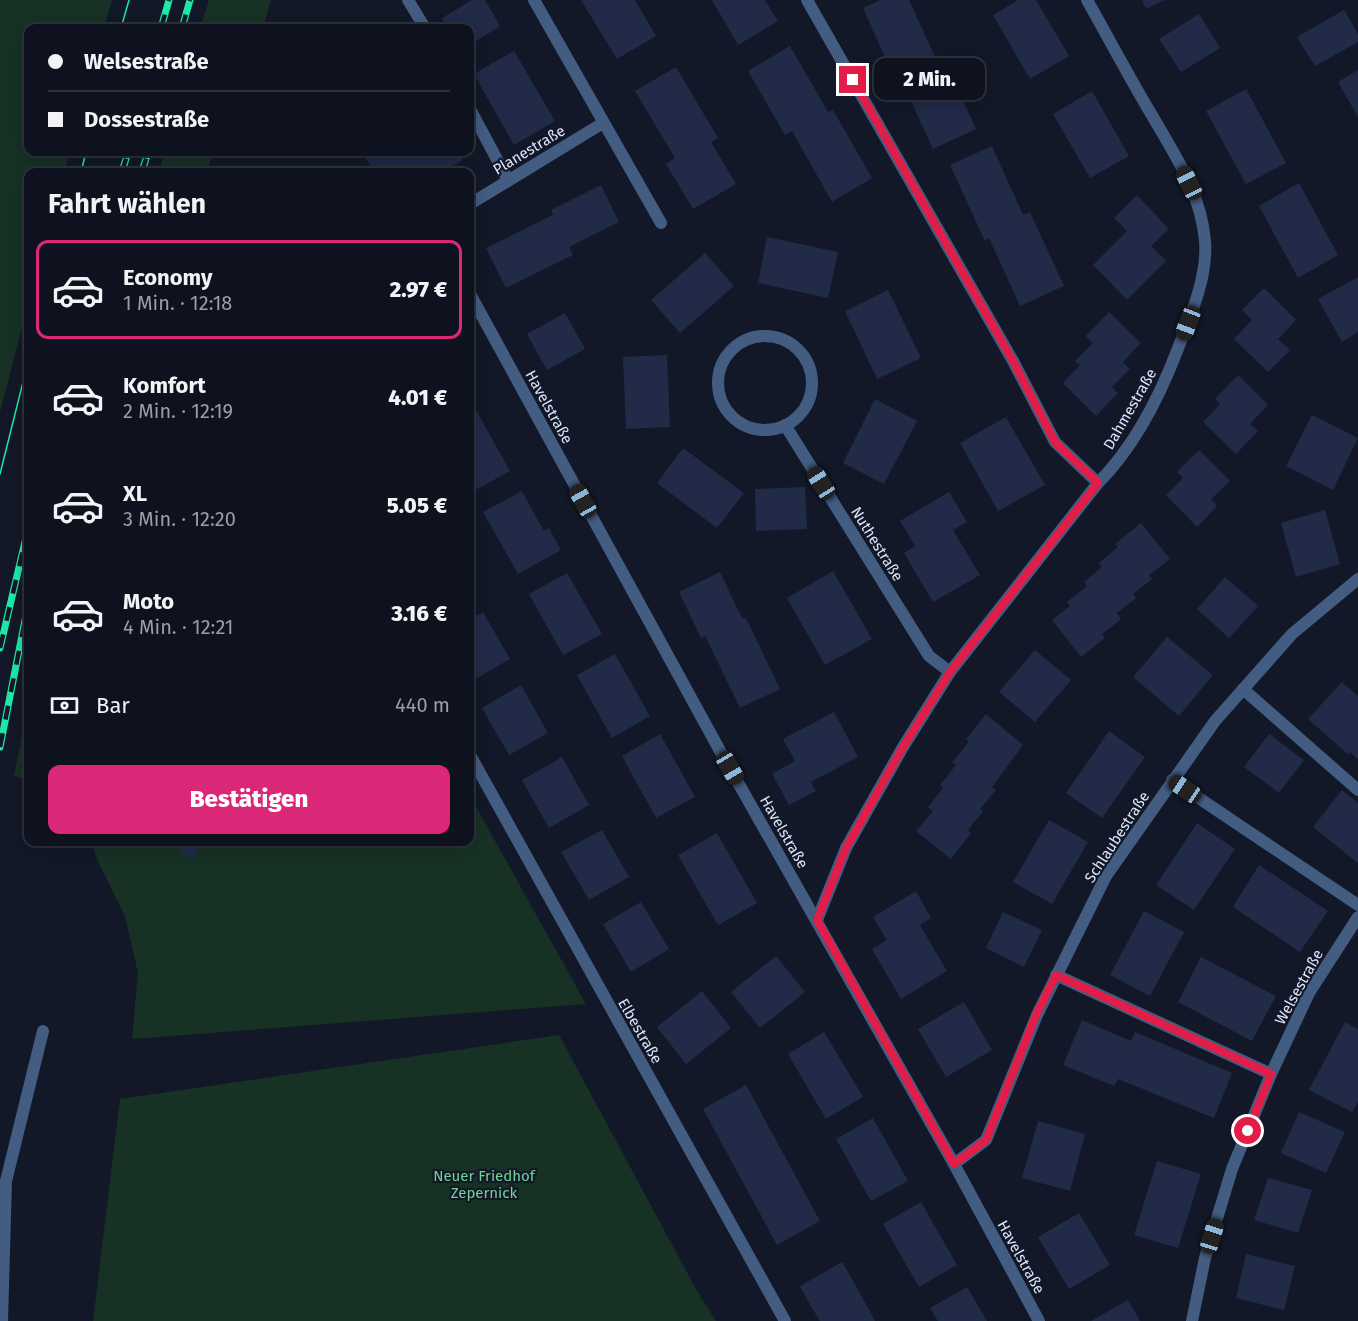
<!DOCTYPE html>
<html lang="de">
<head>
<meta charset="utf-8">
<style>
	:root { --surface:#0e121e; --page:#1c202b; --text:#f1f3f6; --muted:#9b9ea4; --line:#2e323c; --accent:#db2777 }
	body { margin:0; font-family:"Fira Sans",sans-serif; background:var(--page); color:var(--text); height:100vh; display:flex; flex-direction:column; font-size:22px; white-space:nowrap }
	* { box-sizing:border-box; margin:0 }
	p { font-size:20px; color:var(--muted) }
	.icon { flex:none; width:33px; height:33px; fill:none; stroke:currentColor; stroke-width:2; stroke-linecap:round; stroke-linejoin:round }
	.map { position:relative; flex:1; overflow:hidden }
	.drawer { position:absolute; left:24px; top:168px; width:450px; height:678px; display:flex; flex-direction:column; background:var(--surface); border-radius:12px; box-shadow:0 3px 15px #0003,0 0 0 2px var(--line) }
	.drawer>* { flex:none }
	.banner { position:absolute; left:24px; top:24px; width:450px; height:132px; border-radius:12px; box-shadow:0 3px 15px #0003,0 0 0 2px var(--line); display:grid; align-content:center; height:132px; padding:0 24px; background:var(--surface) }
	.end { position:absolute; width:27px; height:27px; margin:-14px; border:8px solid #e11d48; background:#fff; box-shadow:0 0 0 3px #fff }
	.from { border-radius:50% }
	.bubble { position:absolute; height:42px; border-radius:12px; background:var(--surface); box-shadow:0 3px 15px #0003,0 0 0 2px var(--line); font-size:20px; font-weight:800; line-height:42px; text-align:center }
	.car { position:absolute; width:18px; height:36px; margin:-18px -9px; border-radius:8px; box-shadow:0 0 4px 2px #0007; background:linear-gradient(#222 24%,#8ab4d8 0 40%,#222 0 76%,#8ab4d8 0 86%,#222 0) }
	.banner b { display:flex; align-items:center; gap:21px; height:57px; font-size:22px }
	.banner b+b { border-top:2px solid var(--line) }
	.banner i { width:15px; height:15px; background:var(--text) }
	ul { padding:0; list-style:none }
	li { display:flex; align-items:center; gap:18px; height:99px; margin:0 12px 9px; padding:0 12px; border:3px solid transparent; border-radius:12px }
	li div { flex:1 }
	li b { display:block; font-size:22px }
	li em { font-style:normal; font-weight:800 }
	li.current { border-color:var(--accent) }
	li>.icon { width:54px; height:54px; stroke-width:1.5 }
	h2 { padding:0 24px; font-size:27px; line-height:72px }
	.pay { display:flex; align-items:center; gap:15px; height:66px; padding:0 24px; font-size:22px }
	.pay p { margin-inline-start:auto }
	.action { display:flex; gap:12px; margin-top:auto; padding:12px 24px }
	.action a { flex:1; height:69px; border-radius:12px; background:var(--accent); color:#fff; font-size:24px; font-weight:800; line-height:69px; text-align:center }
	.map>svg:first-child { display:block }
</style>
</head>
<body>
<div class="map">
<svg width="1358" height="1321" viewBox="0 0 1358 1321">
	<rect width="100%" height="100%" fill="#131828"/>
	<g fill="#173125">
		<path d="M0,0H112L104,28H28V152H70L64,172H28V305L0,412Z"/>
		<path d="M209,0H271L263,28H200Z"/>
		<path d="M165,152H214L206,172H159Z"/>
		<path d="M28,704V781L14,776Z"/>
		<path d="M470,796L586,1004L132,1039L138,973L125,916L97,859L91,842H470Z"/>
		<path d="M559,1035L697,1291L716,1321H93L120,1099Z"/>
	</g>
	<g fill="#212a47">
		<path d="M472,0H485L500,26L470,45V28H448L442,18Z"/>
		<path d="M581,0H635L656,36L617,59Z"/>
		<path d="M712,0H765L778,21L738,45Z"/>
		<path d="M880,0H909L936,59L942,55L976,129L933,149L902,81L897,84L863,8Z"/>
		<path d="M1018,0H1036L1069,56L1030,79L993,15Z"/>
		<path d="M1142,0H1165L1146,9Z"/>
		<path d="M1344,10L1358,34V42L1315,66L1297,37Z"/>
		<path d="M1199,14L1220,48L1181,72L1159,39Z"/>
		<path d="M790,46L828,112L833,110L872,178L832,202L792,131L785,135L748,71Z"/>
		<path d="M514,51L555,121L514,145L474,74Z"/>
		<path d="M676,67L718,138L711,142L736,184L693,209L666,164L675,158L635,91Z"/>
		<path d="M1358,70V117L1338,82Z"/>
		<path d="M1246,89L1286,163L1246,184L1206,111Z"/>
		<path d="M1092,91L1129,156L1090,178L1053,114Z"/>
		<path d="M992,146L1023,215L1030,212L1064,286L1020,306L989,238L985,241L950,165Z"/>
		<path d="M362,152H458L463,160L442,172H374Z"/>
		<path d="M1299,183L1338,255L1298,278L1259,206Z"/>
		<path d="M601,185L619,222L569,247L573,255L506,288L486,248L553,215L551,210Z"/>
		<path d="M1137,195L1169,229L1151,246L1166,261L1127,300L1093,265L1127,231L1114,218Z"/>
		<path d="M767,237L838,252L828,298L758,283Z"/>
		<path d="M705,253L734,286L680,333L651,300Z"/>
		<path d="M1358,277V332L1342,342L1318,299Z"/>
		<path d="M1264,288L1296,320L1278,339L1290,350L1268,372L1234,339L1252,320L1242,310Z"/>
		<path d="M888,290L921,358L877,379L845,311Z"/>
		<path d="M1109,312L1141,343L1123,362L1130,369L1112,387L1118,393L1096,416L1063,383L1080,365L1075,361L1093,343L1086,336Z"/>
		<path d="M565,313L585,349L547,370L527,334Z"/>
		<path d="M667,355L670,427L626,429L623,357Z"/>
		<path d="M1238,375L1268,405L1250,424L1258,431L1236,454L1203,422L1220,404L1215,399Z"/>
		<path d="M875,399L917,421L884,484L843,463Z"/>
		<path d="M476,410L510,471L472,492L470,488V414Z"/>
		<path d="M1312,415L1358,438L1333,490L1286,466Z"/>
		<path d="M1006,417L1045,485L998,511L960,443Z"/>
		<path d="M683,448L744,493L717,528L657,483Z"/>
		<path d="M1199,450L1230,481L1211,499L1217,506L1197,527L1166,495L1183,478L1177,472Z"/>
		<path d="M805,487L807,529L756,531L755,489Z"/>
		<path d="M522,491L544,531L549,528L561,550L518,574L483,512Z"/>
		<path d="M949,492L967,522L953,530L980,575L933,602L904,553L915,546L900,521Z"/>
		<path d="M1325,510L1340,564L1296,577L1281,523Z"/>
		<path d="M1141,523L1170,559L1149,575L1152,579L1133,594L1136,598L1117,613L1121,619L1102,634L1105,638L1081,657L1052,620L1070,606L1067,602L1087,586L1084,582L1102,567L1099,563L1118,547L1115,544Z"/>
		<path d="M833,571L872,639L825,665L787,598Z"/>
		<path d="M720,572L742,618H746L780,689L740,708L705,636L701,638L679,592Z"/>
		<path d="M567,573L602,634L563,655L529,594Z"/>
		<path d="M1225,577L1258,606L1229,638L1197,609Z"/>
		<path d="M483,612L510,659L470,682V619Z"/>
		<path d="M1167,637L1213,675L1179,716L1133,677Z"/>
		<path d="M1035,650L1071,680L1035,722L999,692Z"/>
		<path d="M615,654L650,716L612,738L577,675Z"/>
		<path d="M1342,682L1358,696V759L1350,752L1348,754L1308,719Z"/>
		<path d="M521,685L548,733L509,755L482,708Z"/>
		<path d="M834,712L858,757L811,782L816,791L789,805L772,774L795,761L783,739Z"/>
		<path d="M986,714L1023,745L992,787L996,790L980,809L983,811L968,830L971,833L951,859L916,831L933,811L928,807L943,788L940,785L956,765L952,762L969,742L966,739Z"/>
		<path d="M1109,731L1145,757L1102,818L1066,793Z"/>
		<path d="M660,734L695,797L656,818L622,756Z"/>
		<path d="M1269,734L1304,760L1279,793L1244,767Z"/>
		<path d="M562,757L589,805L549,828L522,780Z"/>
		<path d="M1342,790L1358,803V863L1313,827Z"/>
		<path d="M1049,820L1088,842L1052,904L1013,882Z"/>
		<path d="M1197,823L1235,849L1194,910L1156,885Z"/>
		<path d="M602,830L629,877L589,900L561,852Z"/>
		<path d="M717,833L757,903L718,925L678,855Z"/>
		<path d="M182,843L198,845L196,857L181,855Z"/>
		<path d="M1259,865L1328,911L1300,952L1233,907Z"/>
		<path d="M916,891L931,918L920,925L947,971L901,999L872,949L887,940L873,917Z"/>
		<path d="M641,902L669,949L631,972L603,924Z"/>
		<path d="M1144,911L1184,932L1150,996L1110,975Z"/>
		<path d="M1003,912L1042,930L1024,967L986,948Z"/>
		<path d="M776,956L805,992L760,1028L731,992Z"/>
		<path d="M1201,957L1276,996L1252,1041L1178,1002Z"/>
		<path d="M702,991L731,1028L686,1064L657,1027Z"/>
		<path d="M964,1002L992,1050L946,1077L918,1029Z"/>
		<path d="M1082,1020L1131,1041L1135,1032L1232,1073L1214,1118L1118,1079L1114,1086L1063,1065Z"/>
		<path d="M1345,1022L1358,1029V1102L1352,1112L1309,1090Z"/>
		<path d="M824,1032L863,1097L826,1119L788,1054Z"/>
		<path d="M746,1085L820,1221L777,1245L703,1109Z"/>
		<path d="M1299,1112L1345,1132L1326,1173L1281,1153Z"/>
		<path d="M873,1118L908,1181L871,1201L836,1139Z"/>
		<path d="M1038,1121L1085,1134L1070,1191L1022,1178Z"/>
		<path d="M1157,1161L1201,1174L1178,1248L1134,1235Z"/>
		<path d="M1268,1178L1312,1190L1298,1233L1254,1220Z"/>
		<path d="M921,1202L957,1265L919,1287L883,1224Z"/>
		<path d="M1079,1213L1110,1265L1069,1289L1038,1237Z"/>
		<path d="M1246,1254L1295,1266L1284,1310L1236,1298Z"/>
		<path d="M842,1262L855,1284L875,1321H820L812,1308L800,1286Z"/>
		<path d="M967,1287L987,1321H938L930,1308Z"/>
		<path d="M1128,1300L1140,1321H1091Z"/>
	</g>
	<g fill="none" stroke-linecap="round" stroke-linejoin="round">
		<path stroke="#435c82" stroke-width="12" d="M2,1321L6,1181L43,1031"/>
		<g stroke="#435c82" stroke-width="12">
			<path d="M408,0L425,28"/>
			<path d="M534,0L661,223"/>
			<path d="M807,0L1013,361L1055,442L1098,483"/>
			<path d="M470,109L508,180"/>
			<path d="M470,204L603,123"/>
			<path d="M470,294L719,749L954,1164L1039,1321"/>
			<circle cx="765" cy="383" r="47"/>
			<path d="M785,425L929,656L950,672"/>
			<path d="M1243,689L1358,790"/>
			<path d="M470,755L785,1321"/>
			<path d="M1172,780L1358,905"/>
			<path d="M817,920L846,848L903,747L950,672L1098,483C1134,447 1159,398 1177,351C1190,317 1208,277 1205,241C1201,192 1173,152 1150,112C1128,75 1108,37 1087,0"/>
			<path d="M1056,975L1271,1074"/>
			<path d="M954,1164L986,1140L1037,1015L1106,876L1215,721L1292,634L1358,579"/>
			<path d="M1192,1321L1205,1258L1232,1169L1271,1074L1309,993L1358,917"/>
		</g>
		<g stroke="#1de8a6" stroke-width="1.5">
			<path d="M121,28L129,0"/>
			<path d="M81,172L86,152"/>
			<path d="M0,474L28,362"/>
		</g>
		<g stroke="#1de8a6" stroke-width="7">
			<g id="rail">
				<path d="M161,28L169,0"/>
				<path d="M182,28L190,0"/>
				<path d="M122,172L128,152"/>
				<path d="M142,172L148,152"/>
				<path d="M0,648L28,529"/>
				<path d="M0,747L28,605"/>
			</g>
		</g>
		<use href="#rail" stroke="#131828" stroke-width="4.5" stroke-dasharray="14" stroke-linecap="butt"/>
	</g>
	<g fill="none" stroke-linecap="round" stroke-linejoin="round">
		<path stroke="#e11d48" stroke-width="8" d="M853,80L1013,361L1055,442L1098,483L950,672L903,747L846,848L817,920L954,1164L986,1140L1036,1015L1056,975L1271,1074L1248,1131"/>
	</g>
	<g text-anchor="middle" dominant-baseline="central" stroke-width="4.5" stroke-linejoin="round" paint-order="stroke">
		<g font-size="15" fill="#dde7fc" stroke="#131828">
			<text transform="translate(529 150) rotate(-31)">Planestraße</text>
			<text transform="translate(549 407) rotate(61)">Havelstraße</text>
			<text transform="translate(1130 409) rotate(-60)">Dahmestraße</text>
			<text transform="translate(877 544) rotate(58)">Nuthestraße</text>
			<text transform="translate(784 832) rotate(60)">Havelstraße</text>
			<text transform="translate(1117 837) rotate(-57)">Schlaubestraße</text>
			<text transform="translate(1299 987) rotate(-61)">Welsestraße</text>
			<text transform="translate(640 1031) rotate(60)">Elbestraße</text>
			<text transform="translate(1021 1257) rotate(61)">Havelstraße</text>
		</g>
		<g font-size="15" fill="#6fd691" stroke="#131828">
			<text x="484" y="1176">Neuer Friedhof<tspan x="484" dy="17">Zepernick</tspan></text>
		</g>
	</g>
</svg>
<i class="end from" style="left:1248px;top:1131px"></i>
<i class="end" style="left:853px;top:80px"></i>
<div class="bubble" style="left:874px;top:58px;width:111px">2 Min.</div>
<i class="car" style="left:1189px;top:183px;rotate:334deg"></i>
<i class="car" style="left:1188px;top:323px;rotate:201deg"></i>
<i class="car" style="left:821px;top:483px;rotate:328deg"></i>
<i class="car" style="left:583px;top:501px;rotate:331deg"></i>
<i class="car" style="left:730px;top:768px;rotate:150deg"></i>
<i class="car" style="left:1185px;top:789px;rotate:304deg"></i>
<i class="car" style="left:1212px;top:1236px;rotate:17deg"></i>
<div class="banner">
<b><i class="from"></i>Welsestraße</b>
<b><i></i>Dossestraße</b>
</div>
<section class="drawer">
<h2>Fahrt wählen</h2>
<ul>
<li class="current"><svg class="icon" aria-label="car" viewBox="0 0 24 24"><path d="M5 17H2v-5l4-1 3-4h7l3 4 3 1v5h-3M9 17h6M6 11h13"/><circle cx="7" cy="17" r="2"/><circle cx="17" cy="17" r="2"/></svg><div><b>Economy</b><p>1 Min. · 12:18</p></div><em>2.97 €</em></li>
<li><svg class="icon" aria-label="car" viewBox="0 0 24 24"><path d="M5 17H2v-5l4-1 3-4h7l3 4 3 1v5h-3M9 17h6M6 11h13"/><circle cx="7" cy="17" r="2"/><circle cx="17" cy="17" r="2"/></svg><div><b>Komfort</b><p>2 Min. · 12:19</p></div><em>4.01 €</em></li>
<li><svg class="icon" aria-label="car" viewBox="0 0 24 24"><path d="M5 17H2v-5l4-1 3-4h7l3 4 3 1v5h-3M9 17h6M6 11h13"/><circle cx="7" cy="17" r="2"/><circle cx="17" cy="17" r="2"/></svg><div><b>XL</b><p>3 Min. · 12:20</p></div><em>5.05 €</em></li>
<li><svg class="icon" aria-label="car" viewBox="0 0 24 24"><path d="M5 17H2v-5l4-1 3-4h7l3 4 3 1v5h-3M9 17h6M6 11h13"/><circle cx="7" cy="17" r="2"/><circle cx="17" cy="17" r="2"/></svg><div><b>Moto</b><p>4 Min. · 12:21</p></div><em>3.16 €</em></li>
</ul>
<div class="pay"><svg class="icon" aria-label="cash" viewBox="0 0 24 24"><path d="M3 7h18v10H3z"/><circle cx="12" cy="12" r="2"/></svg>Bar<p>440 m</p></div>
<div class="action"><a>Bestätigen</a></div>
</section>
</div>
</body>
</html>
